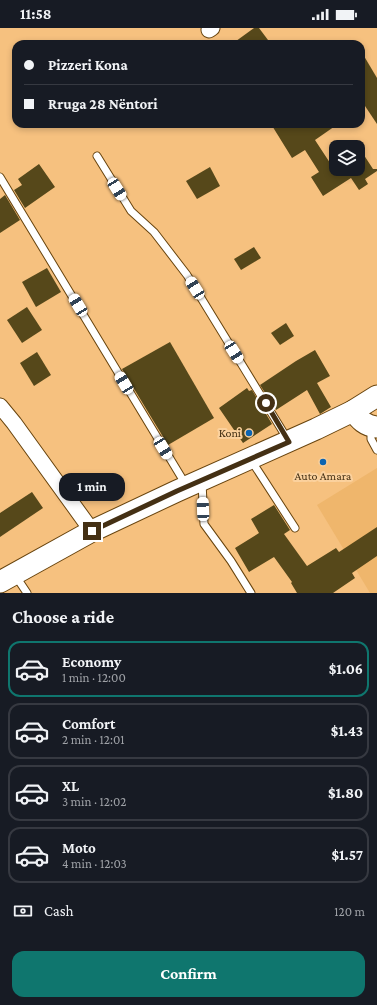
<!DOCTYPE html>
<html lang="en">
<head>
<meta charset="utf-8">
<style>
	:root { --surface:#171b24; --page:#242831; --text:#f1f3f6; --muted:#9ea1a6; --line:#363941; --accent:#0f766e }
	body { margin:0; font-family:"Crimson Pro",serif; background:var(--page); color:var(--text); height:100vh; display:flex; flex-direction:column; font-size:15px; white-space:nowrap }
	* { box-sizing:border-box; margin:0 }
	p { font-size:13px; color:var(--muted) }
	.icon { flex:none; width:22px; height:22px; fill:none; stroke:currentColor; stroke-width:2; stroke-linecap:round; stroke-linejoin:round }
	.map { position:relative; height:565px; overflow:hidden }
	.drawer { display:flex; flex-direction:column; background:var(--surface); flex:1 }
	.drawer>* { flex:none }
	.top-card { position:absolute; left:12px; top:12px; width:353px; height:88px; border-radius:12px; box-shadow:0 2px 6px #0003; display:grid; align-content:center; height:88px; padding:0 12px; background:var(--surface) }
	.tools { position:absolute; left:329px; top:112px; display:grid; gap:8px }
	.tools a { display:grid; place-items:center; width:36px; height:36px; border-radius:8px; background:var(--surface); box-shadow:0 2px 6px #0003; font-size:20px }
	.end { position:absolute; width:18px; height:18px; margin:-9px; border:5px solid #443014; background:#fff; box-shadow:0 0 0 2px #fff }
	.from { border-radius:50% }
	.bubble { position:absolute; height:28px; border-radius:12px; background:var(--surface); box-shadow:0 2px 6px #0003; font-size:13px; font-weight:700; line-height:28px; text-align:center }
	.car { position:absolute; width:12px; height:24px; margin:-12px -6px; border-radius:5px; box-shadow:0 0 3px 1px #0007; background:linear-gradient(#fff 24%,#345 0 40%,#fff 0 76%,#345 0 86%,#fff 0) }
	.top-card b { display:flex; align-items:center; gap:14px; height:38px; font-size:15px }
	.top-card b+b { border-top:1px solid var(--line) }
	.top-card i { width:10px; height:10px; background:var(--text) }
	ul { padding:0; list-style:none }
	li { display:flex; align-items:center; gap:12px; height:56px; margin:0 8px 6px; padding:0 4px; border:2px solid var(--line); border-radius:12px }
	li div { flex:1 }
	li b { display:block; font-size:15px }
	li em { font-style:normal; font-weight:700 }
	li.on { border-color:var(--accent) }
	li>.icon { width:36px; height:36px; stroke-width:1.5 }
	h2 { padding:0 12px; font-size:18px; line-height:48px }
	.pay { display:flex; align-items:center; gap:10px; height:44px; padding:0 12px; font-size:15px }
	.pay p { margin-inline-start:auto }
	.primary-button { display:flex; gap:8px; margin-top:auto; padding:8px 12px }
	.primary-button a { flex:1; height:46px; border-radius:12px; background:var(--accent); color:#fff; font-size:16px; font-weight:700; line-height:46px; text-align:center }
	.status { display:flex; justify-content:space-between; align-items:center; height:28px; padding:0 20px; background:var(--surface); direction:ltr }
	.status svg { height:11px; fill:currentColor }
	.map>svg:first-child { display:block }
</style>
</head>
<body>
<div class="status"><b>11:58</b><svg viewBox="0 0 49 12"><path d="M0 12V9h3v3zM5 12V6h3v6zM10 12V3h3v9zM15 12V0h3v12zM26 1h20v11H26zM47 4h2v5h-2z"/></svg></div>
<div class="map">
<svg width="377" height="565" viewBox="0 0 377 565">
	<rect width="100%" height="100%" fill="#f6c17f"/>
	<path fill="#efb66c" d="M377,440V565H370L317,477Z"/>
	<g fill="#56481a">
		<path d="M254,0H259L271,16H232Z"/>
		<path d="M361,23L377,50V96L361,72Z"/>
		<path d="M271,96H338L315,112L334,141H358V118L373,141H377V143L365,151L368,156L359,162L351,150L323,168L311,149L319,144L305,122L292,130Z"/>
		<path d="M39,136L55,159L25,180L14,162L22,157L18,151Z"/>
		<path d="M210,139L220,158L197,171L186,153Z"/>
		<path d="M5,167L20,192L0,205V171Z"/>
		<path d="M254,219L261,230L241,242L234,231Z"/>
		<path d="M47,240L61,264L36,279L22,254Z"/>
		<path d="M27,279L42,302L22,315L7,292Z"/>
		<path d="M286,295L294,308L280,317L271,305Z"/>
		<path d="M170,314L214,390L168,417L122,341Z"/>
		<path d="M315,322L330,348L317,355L331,379L320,386L307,362L276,382L260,357L296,333Z"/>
		<path d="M37,324L51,347L34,358L20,335Z"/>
		<path d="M247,360L249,363L252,362L272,396L243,415L219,380Z"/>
		<path d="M32,464L43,480L0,509V485Z"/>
		<path d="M274,477L290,502L284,506L307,538L336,520L339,524L377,499V528L352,545L355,550L333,565H297L291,555L292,554L274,529L249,544L235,520L259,505L251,491Z"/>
	</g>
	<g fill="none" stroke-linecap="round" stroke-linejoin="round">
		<g stroke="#68440e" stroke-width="9">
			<g id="service">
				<path d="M97,128L131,183L154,204L187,247L288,412"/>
				<path d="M0,149L186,457"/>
				<path d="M371,399V411L377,422"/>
				<path d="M251,432L295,500"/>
				<path d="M202,454L204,496L231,533L251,565"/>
				<path d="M15,547L27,565"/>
			</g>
		</g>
		<g stroke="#68440e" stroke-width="17">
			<g id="minor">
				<path d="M209,2L212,0"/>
				<path d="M0,378L14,395L92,503"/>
			</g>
		</g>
		<g stroke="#68440e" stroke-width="23">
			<g id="secondary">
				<path d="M353,383C360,392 365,398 377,399"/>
				<path d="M0,554L92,503L177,463L316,401L353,383L377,368"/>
			</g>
		</g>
		<use href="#service" stroke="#fff" stroke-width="7"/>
		<use href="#minor" stroke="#fff" stroke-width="15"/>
		<use href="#secondary" stroke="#fff" stroke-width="21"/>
	</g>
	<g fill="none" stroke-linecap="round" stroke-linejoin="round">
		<path stroke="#443014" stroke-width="5" d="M92,503L177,463L289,414L266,375"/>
	</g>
	<g fill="#0b64b1" stroke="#fbd19d" stroke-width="1.5">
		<circle cx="249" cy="405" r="4"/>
		<circle cx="323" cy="434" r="4"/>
	</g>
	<g text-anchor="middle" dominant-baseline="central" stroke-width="4" stroke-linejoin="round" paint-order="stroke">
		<g font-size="12" fill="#443014" stroke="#fbd19d" text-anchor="end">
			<text x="241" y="405">Koni</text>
			<text x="323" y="448" text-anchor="middle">Auto Amara</text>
		</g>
	</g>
</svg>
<div class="tools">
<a><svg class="icon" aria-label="layers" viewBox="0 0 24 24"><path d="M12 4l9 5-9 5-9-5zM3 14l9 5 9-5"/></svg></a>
</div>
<i class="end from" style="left:266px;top:375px"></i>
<i class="end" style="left:92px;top:503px"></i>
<div class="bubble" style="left:59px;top:445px;width:66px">1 min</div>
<i class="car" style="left:117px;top:161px;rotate:148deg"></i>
<i class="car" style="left:195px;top:260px;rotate:328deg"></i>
<i class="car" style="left:78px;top:277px;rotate:329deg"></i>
<i class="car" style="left:234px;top:324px;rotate:148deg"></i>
<i class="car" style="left:124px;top:355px;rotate:329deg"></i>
<i class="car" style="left:163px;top:420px;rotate:149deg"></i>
<i class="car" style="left:203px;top:481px;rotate:358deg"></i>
<div class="top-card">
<b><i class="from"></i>Pizzeri Kona</b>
<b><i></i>Rruga 28 Nëntori</b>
</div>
</div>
<section class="drawer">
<h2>Choose a ride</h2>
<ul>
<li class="on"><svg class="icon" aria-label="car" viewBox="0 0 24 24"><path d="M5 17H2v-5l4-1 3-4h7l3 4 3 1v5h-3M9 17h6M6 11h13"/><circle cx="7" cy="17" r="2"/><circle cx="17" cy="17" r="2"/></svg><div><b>Economy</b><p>1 min · 12:00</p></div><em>$1.06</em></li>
<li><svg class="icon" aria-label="car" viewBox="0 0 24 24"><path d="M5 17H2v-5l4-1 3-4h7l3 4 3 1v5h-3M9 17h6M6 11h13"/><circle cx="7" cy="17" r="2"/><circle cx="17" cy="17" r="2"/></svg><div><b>Comfort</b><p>2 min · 12:01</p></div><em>$1.43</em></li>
<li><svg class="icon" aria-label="car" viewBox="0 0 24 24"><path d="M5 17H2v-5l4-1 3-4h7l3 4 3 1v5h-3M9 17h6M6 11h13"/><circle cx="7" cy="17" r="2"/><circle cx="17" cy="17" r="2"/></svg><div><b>XL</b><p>3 min · 12:02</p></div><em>$1.80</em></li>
<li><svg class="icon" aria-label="car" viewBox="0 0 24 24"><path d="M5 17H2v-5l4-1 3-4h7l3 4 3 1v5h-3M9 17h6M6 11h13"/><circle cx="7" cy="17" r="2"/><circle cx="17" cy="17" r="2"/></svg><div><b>Moto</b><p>4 min · 12:03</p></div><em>$1.57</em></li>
</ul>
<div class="pay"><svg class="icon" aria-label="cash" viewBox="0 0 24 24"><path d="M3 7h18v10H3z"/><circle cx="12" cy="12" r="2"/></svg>Cash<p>120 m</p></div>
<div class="primary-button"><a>Confirm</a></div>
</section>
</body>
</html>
